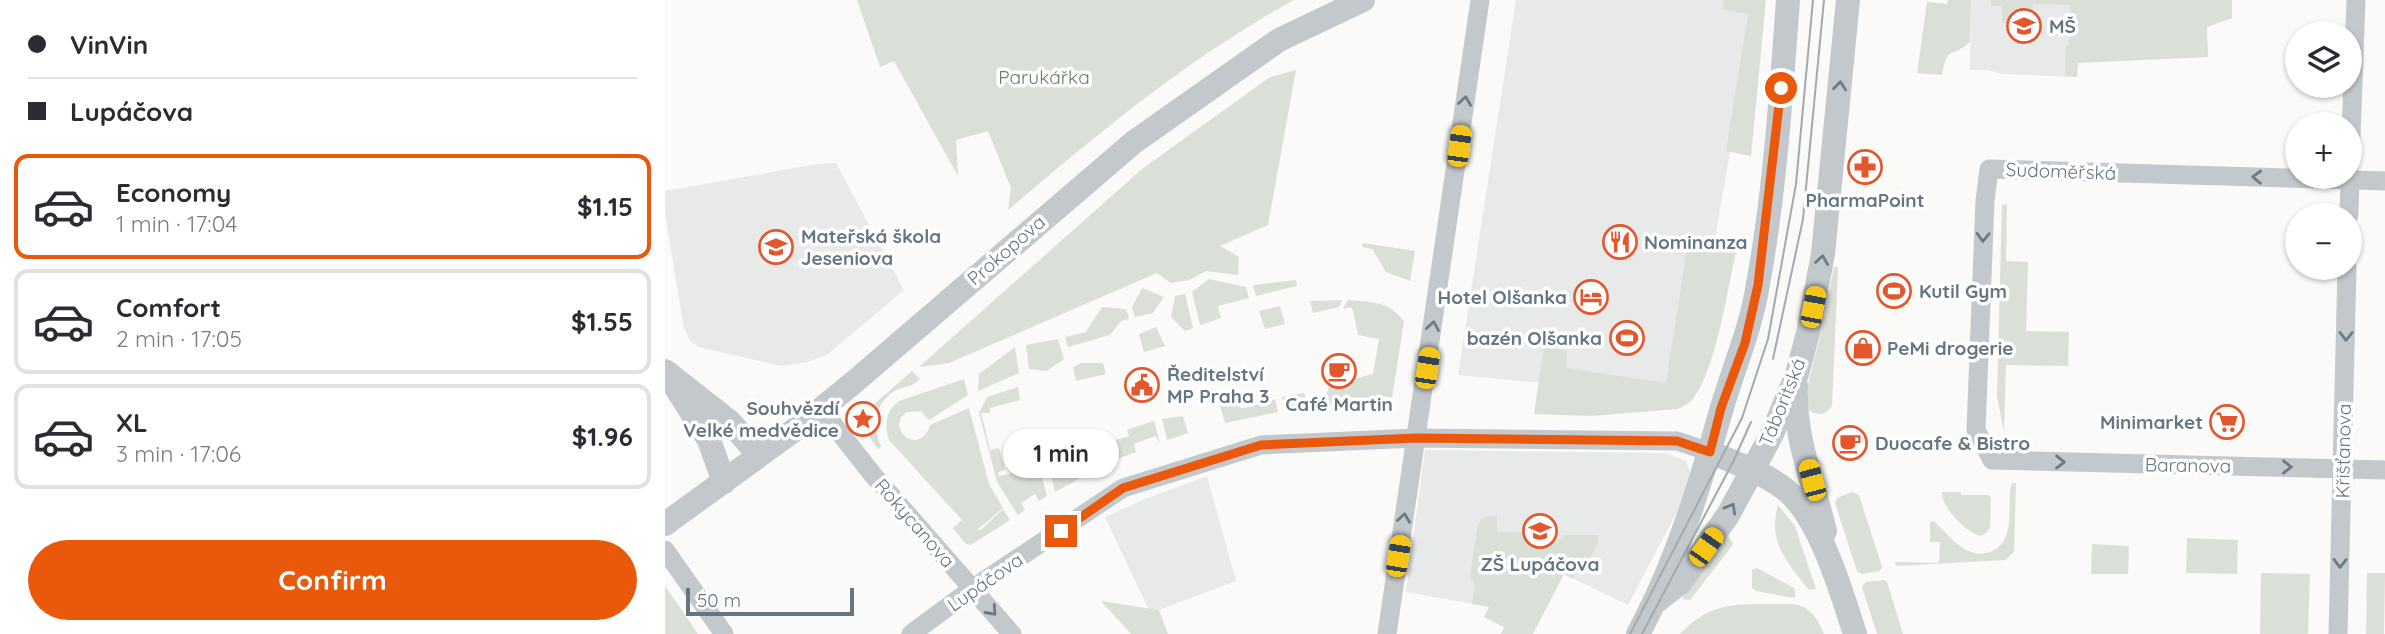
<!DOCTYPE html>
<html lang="en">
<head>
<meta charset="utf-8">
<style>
	:root { --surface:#fff; --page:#f2f2f3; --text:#2b2b33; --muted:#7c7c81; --line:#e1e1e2; --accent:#ea580c }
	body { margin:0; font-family:Quicksand,sans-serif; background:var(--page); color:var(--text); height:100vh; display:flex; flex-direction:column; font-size:26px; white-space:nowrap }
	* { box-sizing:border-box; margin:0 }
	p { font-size:23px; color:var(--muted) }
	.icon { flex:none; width:38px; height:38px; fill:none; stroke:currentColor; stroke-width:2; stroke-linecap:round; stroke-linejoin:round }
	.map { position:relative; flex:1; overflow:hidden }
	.side { display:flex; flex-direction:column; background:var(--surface); width:665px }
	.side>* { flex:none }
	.guide { display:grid; align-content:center; height:154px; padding:0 28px; background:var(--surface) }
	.controls { position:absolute; left:1620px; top:21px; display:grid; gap:14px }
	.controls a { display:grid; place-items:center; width:77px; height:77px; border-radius:50%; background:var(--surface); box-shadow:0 2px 5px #0004; font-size:35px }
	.scale { position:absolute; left:21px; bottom:18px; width:168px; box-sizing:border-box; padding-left:7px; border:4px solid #657683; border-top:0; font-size:19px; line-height:24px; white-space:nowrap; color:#657683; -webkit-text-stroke:5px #fff; paint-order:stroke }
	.end { position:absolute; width:32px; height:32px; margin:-16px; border:9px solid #ea580c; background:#fff; box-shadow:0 0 0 4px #fff }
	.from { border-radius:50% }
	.bubble { position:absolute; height:49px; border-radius:24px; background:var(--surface); box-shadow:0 2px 5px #0004; font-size:23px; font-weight:800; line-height:49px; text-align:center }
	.car { position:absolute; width:21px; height:42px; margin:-21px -10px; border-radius:9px; box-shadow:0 0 5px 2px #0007; background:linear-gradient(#f5c518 24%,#345 0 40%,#f5c518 0 76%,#345 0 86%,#f5c518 0) }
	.guide b { display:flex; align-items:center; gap:24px; height:66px; font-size:26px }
	.guide b+b { border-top:2px solid var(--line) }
	.guide i { width:18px; height:18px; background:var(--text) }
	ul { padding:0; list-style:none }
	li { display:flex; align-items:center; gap:21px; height:105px; margin:0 14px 10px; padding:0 14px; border:4px solid var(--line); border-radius:14px }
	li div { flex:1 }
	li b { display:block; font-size:26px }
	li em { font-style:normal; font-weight:800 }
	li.selected { border-color:var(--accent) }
	li>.icon { width:63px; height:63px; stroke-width:1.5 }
	.cta { display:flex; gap:14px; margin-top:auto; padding:14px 28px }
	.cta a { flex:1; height:80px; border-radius:42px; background:var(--accent); color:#fff; font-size:28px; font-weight:800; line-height:80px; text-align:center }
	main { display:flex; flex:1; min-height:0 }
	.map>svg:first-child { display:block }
</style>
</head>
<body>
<main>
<section class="side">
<div class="guide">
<b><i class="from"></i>VinVin</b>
<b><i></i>Lupáčova</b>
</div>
<ul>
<li class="selected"><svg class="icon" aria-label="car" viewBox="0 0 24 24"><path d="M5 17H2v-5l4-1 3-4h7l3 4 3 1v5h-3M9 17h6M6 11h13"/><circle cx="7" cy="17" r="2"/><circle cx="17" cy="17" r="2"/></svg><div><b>Economy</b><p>1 min · 17:04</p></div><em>$1.15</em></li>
<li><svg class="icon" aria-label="car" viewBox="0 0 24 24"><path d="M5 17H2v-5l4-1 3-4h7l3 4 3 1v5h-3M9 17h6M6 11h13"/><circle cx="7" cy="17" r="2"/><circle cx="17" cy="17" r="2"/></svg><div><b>Comfort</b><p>2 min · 17:05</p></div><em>$1.55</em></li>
<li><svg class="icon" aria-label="car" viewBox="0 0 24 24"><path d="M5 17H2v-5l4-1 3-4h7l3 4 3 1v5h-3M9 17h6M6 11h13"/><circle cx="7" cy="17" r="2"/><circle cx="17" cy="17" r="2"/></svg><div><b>XL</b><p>3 min · 17:06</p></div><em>$1.96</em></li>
</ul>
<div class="cta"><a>Confirm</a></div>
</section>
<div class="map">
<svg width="1720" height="634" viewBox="0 0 1720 634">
	<rect width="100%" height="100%" fill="#fafaf8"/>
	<g fill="#e8e9e9">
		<path d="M851,0H1091L1023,397L793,375Z"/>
		<path d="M1306,0H1413L1412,77L1337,74L1323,70H1305Z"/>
		<path d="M171,163L239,290L163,354L143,362L117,366L34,347L25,341L19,328L0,213V191L152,164Z"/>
		<path d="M760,450L1000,453L1021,461L1027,478L1025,487L963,605L899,574L882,606L825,607L741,592Z"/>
		<path d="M542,476L571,581L494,610L483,608L440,517L478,500Z"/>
	</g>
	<g fill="#dadfd7">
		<path d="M192,0H629C523,58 435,132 343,210L346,188L323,131L291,140L293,176L229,61L215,67Z"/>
		<path d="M1059,0H1101L1086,156L1061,151L1083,14L1058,9Z"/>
		<path d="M1283,0H1306L1305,42C1287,59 1283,43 1277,75L1252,73L1262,2L1282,4Z"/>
		<path d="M1326,0H1567V18L1542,27L1543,57L1413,63L1412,77L1400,76L1401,46L1404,45L1405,5L1368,4L1367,24L1337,23V6H1326Z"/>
		<path d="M631,70L603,225L555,246L574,257L573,275L541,271L524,280L506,283L492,273L284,363L254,367L477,169L605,77Z"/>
		<path d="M1342,204L1341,261L1363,262L1361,331L1404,332L1403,366L1341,365L1339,431L1332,397L1337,205Z"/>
		<path d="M1023,242L1071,252C1062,290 1051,371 1027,400C1023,404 1018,406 1013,409L927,416L869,414L879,346L902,351L901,368L1001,383Z"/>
		<path d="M698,243L750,251L745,281L721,272L707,249L697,247Z"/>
		<path d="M1169,267H1173L1167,405C1162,415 1151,417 1143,409V384L1154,341Z"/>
		<path d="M544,279L581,287L584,298L553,306L556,318L535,325L527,292Z"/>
		<path d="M631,280L632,286L591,296L588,285Z"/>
		<path d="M477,288L499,297L488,313L470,317L467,307Z"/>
		<path d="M520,294L528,328L520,331L506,317L510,296Z"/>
		<path d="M677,300L674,307L648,313L645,301Z"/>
		<path d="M683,300C705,302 724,301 739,321L727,398L712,395L711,404L717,411L724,414H714L701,405H684L683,397L667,398V406H665L662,393L665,385L708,374L714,339L693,335L688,310L686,307L678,309Z"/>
		<path d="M615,306L620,324L600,329L594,311Z"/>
		<path d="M437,307L461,309L464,319L456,321L445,335L403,347L400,337L421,332Z"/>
		<path d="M491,327L500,346L479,352L474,334Z"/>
		<path d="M393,339L399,359L382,371L364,369L361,345Z"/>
		<path d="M350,347L354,373L313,391L314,374Z"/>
		<path d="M416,363H438L441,374L411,381L408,367Z"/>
		<path d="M247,371L255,379C248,386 243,386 234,389C210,399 207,425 216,446L213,449L196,424L198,414Z"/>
		<path d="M299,379L303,395L264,420L256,411L242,412L236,417L234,425C238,445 260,445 265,425L304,408L324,484L338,508L311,531L317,529L338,509L345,520L306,545L301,544L288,528L297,520L224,440C219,424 221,411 234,401Z"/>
		<path d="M353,387L355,400L325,408V413H316L326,453V450L334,448L340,470L333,472L334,476L362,470L377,477L382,496L374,501L370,494L356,503L360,510L353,515L332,482L314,413L322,397Z"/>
		<path d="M639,393L644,408L620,411L617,397Z"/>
		<path d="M610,399L613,412L560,423L555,405L573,401L575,408H580Z"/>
		<path d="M518,416L523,433L502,440L497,419Z"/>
		<path d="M489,421L495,443L490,436L469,444L471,452L444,462L439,444L464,436L462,430Z"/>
		<path d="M415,445L417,448L432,446L437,466L390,492L383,461L387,460L386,456L404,452L403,448Z"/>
		<path d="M1347,483H1351L1349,552L1340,560L1231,566L1230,562L1274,563L1275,542H1265V522L1269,521C1284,536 1305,564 1329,550C1336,546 1340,540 1342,533C1347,516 1342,499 1347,483Z"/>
		<path d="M1187,492L1194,495L1217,567L1214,571L1197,574L1192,571L1170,503L1172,498Z"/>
		<path d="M1277,492H1296V495H1323L1326,498L1325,528L1321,533L1315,536C1301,532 1276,507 1277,492Z"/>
		<path d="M1113,505L1130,526L1151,589L1144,590C1123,562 1102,544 1113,505Z"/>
		<path d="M822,516H832V529L834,532L870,533L872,538L897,539L900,535H932L934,540L924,560L916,562L908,579L899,574L868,634H836L839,627L819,617L824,607L807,604L810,585L805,577L813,524L816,519Z"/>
		<path d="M1061,533L1068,543L1067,546L1025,600L1017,599Z"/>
		<path d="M1522,538L1573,540L1572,574L1521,573Z"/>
		<path d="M1427,544L1464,546L1463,574H1426Z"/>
		<path d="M1092,568L1129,588L1131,596L1128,598L1091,591L1087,588V570Z"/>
		<path d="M1596,573L1645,574L1643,634H1595Z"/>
		<path d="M1702,573H1720L1719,634H1701Z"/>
		<path d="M1219,580L1222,582L1238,634H1212L1197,587L1201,582Z"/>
		<path d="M0,586L33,634H0Z"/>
		<path d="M436,601L494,610L503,634H466Z"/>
		<path d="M1128,604C1146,607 1152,618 1159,634H1015C1049,597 1082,605 1128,604Z"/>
	</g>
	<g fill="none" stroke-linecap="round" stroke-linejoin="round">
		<g stroke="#c3c8cc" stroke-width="19">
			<path d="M1685,163L1691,0"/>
			<path d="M1720,181L1324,169L1320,201L1311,430L1327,460L1720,470"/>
			<path d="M1684,215L1685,177"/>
			<path d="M156,409L208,475L347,634"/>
			<path d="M0,550L59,634"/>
			<path d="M246,634L307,589L458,488L596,445L751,438L1012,441L1045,452"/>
			<path d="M722,634L815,0"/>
			<path d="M1673,634L1682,268"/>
		</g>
		<g stroke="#c3c8cc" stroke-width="24">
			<path d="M0,371L65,422L94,455"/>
			<path d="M10,386L44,440L59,482"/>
			<path d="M1131,386C1129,438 1148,481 1160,531"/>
			<path d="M1045,452C1070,463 1100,473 1121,490C1155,517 1177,594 1190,634"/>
			<path d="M0,524L139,423L188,383L469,142L614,40L698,0"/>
			<path d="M993,600L1015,583L1063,515L1107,434L1132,374L1143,333L1158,254L1183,0"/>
			<path d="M973,634C1011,564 1034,488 1056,411C1068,369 1086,329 1093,284C1110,191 1116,95 1123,0"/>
		</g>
		<g stroke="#a2aab0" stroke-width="2">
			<path d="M1108,359L1138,219L1159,0"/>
			<path d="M965,634L1077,418L1103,339L1131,184L1148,0"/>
			<path d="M977,634L1068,462L1086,422"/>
		</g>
	</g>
	<defs><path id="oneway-chevron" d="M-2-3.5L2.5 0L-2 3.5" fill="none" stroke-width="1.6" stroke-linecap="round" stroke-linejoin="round" transform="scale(1.75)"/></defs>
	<g stroke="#6a7a87">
		<use href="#oneway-chevron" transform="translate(1175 86) rotate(-84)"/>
		<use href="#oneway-chevron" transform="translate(800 101) rotate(-82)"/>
		<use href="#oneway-chevron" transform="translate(1592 177) rotate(-178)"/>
		<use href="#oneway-chevron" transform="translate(1318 237) rotate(92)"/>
		<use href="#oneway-chevron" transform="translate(1157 260) rotate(-81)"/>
		<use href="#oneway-chevron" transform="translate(768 326) rotate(-81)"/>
		<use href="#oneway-chevron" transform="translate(1681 336) rotate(91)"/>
		<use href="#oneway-chevron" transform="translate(1395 462) rotate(1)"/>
		<use href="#oneway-chevron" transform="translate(1622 467) rotate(1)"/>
		<use href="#oneway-chevron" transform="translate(1066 508) rotate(-61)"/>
		<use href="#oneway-chevron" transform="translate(739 518) rotate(-82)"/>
		<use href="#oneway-chevron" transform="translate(1675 563) rotate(91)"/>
		<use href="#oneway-chevron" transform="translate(327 611) rotate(48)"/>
	</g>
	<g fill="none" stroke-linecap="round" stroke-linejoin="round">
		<path stroke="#ea580c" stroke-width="9" d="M396,531L458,488L596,445L751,438L1012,441L1045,452L1056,408L1080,343L1093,285L1116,88"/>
	</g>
	<defs>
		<g id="school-ring" transform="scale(1.75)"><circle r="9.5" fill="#fff" stroke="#e4572e" stroke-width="1.5"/><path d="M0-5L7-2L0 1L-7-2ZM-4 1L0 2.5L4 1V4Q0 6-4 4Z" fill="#e4572e"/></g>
		<g id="pharmacy-ring" transform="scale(1.75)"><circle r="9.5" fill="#fff" stroke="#e4572e" stroke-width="1.5"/><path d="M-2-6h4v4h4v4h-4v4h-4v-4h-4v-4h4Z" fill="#e4572e"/></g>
		<g id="restaurant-ring" transform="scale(1.75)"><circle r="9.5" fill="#fff" stroke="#e4572e" stroke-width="1.5"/><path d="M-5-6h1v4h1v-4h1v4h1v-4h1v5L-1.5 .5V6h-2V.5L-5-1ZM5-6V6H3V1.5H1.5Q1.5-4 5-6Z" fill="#e4572e"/></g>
		<g id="stadium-ring" transform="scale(1.75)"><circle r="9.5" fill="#fff" stroke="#e4572e" stroke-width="1.5"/><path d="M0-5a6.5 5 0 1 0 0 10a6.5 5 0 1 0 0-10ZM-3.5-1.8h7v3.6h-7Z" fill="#e4572e"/></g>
		<g id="hotel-ring" transform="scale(1.75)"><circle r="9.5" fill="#fff" stroke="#e4572e" stroke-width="1.5"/><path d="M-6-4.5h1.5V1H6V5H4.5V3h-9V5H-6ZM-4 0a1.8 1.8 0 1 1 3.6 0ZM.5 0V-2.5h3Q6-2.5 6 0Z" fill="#e4572e"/></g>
		<g id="shop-ring" transform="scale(1.75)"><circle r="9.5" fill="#fff" stroke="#e4572e" stroke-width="1.5"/><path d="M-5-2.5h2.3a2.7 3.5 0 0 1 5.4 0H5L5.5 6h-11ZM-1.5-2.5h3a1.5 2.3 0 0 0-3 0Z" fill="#e4572e"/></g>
		<g id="cafe-ring" transform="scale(1.75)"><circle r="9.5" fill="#fff" stroke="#e4572e" stroke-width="1.5"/><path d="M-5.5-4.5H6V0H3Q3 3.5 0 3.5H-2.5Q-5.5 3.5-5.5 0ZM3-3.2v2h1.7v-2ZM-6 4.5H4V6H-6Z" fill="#e4572e"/></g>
		<g id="civic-ring" transform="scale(1.75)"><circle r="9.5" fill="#fff" stroke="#e4572e" stroke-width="1.5"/><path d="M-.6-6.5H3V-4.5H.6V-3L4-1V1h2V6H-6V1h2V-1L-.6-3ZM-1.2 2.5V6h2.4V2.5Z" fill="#e4572e"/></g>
		<g id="sight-ring" transform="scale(1.75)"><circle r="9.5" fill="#fff" stroke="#e4572e" stroke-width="1.5"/><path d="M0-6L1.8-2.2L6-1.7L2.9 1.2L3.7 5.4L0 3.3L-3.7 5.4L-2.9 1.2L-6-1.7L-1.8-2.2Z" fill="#e4572e"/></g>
		<g id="supermarket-ring" transform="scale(1.75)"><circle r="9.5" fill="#fff" stroke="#e4572e" stroke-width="1.5"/><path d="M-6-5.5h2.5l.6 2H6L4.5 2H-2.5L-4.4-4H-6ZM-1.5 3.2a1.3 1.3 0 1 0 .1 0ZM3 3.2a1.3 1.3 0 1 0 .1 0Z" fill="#e4572e"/></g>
	</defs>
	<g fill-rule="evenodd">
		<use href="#school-ring" x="1359" y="26"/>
		<use href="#pharmacy-ring" x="1200" y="167"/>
		<use href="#restaurant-ring" x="955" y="242"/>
		<use href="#school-ring" x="111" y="247"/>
		<use href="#stadium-ring" x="1229" y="291"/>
		<use href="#hotel-ring" x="926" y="297"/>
		<use href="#stadium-ring" x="962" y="338"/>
		<use href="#shop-ring" x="1198" y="348"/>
		<use href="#cafe-ring" x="674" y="371"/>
		<use href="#civic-ring" x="477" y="385"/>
		<use href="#sight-ring" x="198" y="419"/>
		<use href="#supermarket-ring" x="1562" y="422"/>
		<use href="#cafe-ring" x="1185" y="443"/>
		<use href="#school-ring" x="875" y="531"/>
	</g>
	<g text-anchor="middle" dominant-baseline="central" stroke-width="7" stroke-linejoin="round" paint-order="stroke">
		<g font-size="19" font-weight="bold" fill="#657683" stroke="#fff" text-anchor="start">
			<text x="1384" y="26">MŠ</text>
			<text x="1200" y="200" text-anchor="middle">PharmaPoint</text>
			<text x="136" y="236">Mateřská škola<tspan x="136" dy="22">Jeseniova</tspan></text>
			<text x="979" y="242">Nominanza</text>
			<text x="1254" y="291">Kutil Gym</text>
			<text x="902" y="297" text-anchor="end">Hotel Olšanka</text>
			<text x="937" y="338" text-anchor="end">bazén Olšanka</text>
			<text x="1222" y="348">PeMi drogerie</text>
			<text x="502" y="374">Ředitelství<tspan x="502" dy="22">MP Praha 3</tspan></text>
			<text x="674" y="404" text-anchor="middle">Café Martin</text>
			<text x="174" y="408" text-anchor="end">Souhvězdí<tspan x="174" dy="22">Velké medvědice</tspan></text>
			<text x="1538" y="422" text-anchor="end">Minimarket</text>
			<text x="1210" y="443">Duocafe &amp; Bistro</text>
			<text x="875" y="564" text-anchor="middle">ZŠ Lupáčova</text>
		</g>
		<g font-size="19" fill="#687a64" stroke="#fff">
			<text x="379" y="77">Parukářka</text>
		</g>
		<g font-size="19" fill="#657683" stroke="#fff">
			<text transform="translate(1396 171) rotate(2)">Sudoměřská</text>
			<text transform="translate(341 250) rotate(-41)">Prokopova</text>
			<text transform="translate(1117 402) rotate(-68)">Táboritská</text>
			<text transform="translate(1678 451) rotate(-89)">Křišťanova</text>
			<text transform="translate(1523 465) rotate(1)">Baranova</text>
			<text transform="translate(250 523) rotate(49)">Rokycanova</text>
			<text transform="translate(320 582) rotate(-35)">Lupáčova</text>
		</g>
	</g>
</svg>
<div class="controls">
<a><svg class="icon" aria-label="layers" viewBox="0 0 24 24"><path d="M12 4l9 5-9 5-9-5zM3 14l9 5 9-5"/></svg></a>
<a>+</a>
<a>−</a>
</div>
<div class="scale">50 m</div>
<i class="end from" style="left:1116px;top:88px"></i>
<i class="end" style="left:396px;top:531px"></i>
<div class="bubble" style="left:338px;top:429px;width:116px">1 min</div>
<i class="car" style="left:794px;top:146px;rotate:8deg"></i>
<i class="car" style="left:1148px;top:307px;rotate:11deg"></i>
<i class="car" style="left:762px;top:368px;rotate:9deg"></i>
<i class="car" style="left:1147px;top:480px;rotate:345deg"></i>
<i class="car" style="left:1041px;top:547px;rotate:35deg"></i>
<i class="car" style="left:733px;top:556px;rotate:9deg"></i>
</div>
</main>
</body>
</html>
